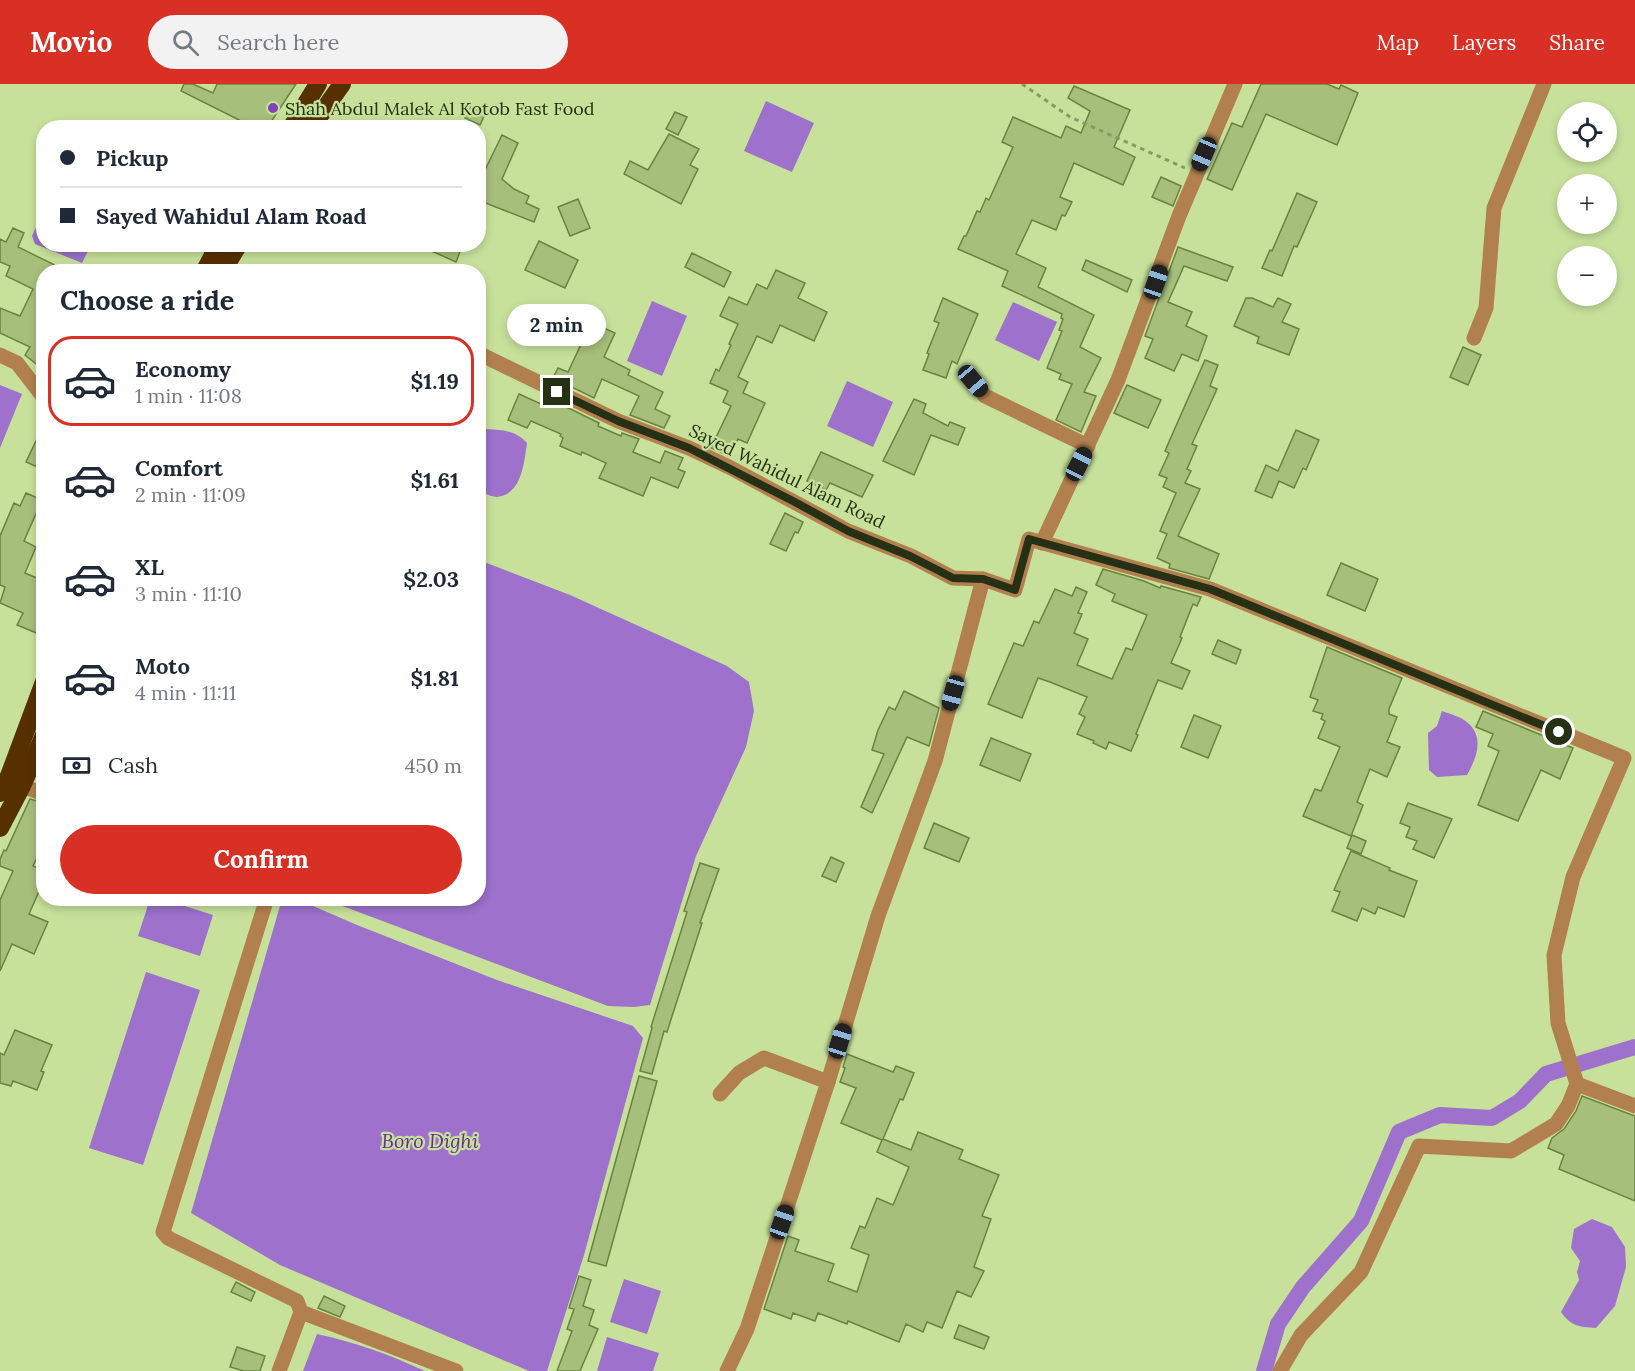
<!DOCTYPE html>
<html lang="en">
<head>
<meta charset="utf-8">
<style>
	:root { --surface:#fff; --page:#f2f2f3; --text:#1f2937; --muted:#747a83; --line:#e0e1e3; --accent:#d93025 }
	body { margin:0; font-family:Lora,serif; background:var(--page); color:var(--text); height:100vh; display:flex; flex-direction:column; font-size:22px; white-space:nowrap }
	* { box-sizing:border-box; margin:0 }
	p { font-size:20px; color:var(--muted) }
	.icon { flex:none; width:33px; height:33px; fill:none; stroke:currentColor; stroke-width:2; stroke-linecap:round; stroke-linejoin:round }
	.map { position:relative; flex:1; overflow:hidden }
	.sheet { position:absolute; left:36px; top:180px; width:450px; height:642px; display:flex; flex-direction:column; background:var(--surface); border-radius:24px; box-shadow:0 3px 9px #0003 }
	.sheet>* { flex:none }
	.guide { position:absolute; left:36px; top:36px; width:450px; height:132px; border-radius:24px; box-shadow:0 3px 9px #0003; display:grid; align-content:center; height:132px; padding:0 24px; background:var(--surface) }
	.tools { position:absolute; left:1557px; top:18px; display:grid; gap:12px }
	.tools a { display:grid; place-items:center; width:60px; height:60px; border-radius:50%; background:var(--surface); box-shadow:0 3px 9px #0003; font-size:30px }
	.end { position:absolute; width:27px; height:27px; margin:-14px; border:8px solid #263014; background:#fff; box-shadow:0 0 0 3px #fff }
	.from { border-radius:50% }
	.bubble { position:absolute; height:42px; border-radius:21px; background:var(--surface); box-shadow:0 3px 9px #0003; font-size:20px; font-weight:700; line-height:42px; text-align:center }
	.car { position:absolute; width:18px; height:36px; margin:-18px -9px; border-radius:8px; box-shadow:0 0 4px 2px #0007; background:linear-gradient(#222 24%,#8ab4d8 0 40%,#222 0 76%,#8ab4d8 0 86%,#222 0) }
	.guide b { display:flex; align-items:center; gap:21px; height:57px; font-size:22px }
	.guide b+b { border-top:2px solid var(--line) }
	.guide i { width:15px; height:15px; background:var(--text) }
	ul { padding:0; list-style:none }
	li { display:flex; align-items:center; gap:18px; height:90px; margin:0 12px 9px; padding:0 12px; border:3px solid transparent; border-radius:24px }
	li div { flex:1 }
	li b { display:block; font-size:22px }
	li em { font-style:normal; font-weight:700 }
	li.current { border-color:var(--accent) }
	li>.icon { width:54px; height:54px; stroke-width:1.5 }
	h2 { padding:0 24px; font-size:27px; line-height:72px }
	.pay { display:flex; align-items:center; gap:15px; height:66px; padding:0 24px; font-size:22px }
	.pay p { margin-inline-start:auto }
	.cta { display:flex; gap:12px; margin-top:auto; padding:12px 24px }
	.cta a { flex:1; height:69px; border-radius:36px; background:var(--accent); color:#fff; font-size:24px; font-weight:700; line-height:69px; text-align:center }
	header { display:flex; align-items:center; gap:36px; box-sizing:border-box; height:84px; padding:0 30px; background:var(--accent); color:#fff }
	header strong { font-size:28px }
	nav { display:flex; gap:33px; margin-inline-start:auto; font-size:21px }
	.search { width:420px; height:54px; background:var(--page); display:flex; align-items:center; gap:15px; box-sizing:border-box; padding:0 21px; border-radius:33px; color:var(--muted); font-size:22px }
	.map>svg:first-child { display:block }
</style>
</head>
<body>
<header>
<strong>Movio</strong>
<div class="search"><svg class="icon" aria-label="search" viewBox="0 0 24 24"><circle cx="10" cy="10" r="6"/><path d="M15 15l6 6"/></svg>Search here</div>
<nav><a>Map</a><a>Layers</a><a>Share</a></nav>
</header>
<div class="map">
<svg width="1635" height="1287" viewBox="0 0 1635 1287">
	<rect width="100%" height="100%" fill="#c7e19b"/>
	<g fill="#9d71cc">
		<path d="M766,17L814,39L792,88L744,67Z"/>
		<path d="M43,127L44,160L91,161L82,179L35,160L32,152Z"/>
		<path d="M652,217L687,232L662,292L627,277Z"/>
		<path d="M1013,218L1057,238L1039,277L995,256Z"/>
		<path d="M847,297L893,318L873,363L827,342Z"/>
		<path d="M0,301L22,310L0,364Z"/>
		<path d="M483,345C500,346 515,345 527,359C524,379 522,410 497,413C492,413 484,409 479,407V347Z"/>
		<path d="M479,476L570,511L727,582L749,598L754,627L746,663L696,772L650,921L634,923L608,922L324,815L478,814Z"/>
		<path d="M1442,627C1450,630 1462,633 1468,639C1485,654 1476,675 1467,691L1437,693L1429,686L1428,649L1437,642Z"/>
		<path d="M150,815H163L213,831L200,872L138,852Z"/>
		<path d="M282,815H297L357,841L497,896L633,942L643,954L584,1171L547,1287H529L280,1181L191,1129Z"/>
		<path d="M146,888L200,906L143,1081L89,1064Z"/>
		<path d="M1592,1135L1612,1143L1625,1163L1626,1183L1615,1222L1596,1244C1579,1243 1571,1242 1561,1228L1579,1196L1577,1188L1580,1177L1571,1164L1574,1145Z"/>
		<path d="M624,1195L661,1207L647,1250L610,1238Z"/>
		<path d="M317,1250C355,1258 390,1271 425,1287H303Z"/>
		<path d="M607,1253L659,1269L653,1287H597Z"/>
	</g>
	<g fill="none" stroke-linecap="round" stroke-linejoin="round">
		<path stroke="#9d71cc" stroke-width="16" d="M1264,1287L1278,1240L1303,1203L1361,1137L1399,1048L1440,1031L1492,1034L1520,1017L1546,990L1635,963"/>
	</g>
	<g fill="#a6bf7a" stroke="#6b8340" stroke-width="1.5">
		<path d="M184,0H193L213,9L217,0H296L267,44H255L181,7Z"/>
		<path d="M1261,0H1327L1339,5L1341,1L1358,9L1337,61L1266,30L1232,106L1207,95L1232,39L1242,43Z"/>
		<path d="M1074,2L1130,26L1114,63L1135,73L1123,101L1074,79L1060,113L1072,118L1065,132L1062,131L1056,146L1032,136L1016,170L1046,184L1038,203L1094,231L1080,263L1101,274L1084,308L1096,312L1081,348L1056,336L1072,300L1059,295L1061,290L1047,284L1062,247L1059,246L1063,235L1061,234L1062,230L1002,202L1008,187L958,165L964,152H966L977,127L980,128L986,114L989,116L1013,63L1002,58L1013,33L1061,54L1066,42L1081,49L1090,27L1068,14Z"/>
		<path d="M471,23L485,30L480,41L465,34Z"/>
		<path d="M675,28L687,33L678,51L666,45Z"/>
		<path d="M669,50L699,65L690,81L698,85L681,120L624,90L630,77L648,86Z"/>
		<path d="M502,51L518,59L502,95L514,105L529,112L526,119L539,125L534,138L478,116V85L484,88Z"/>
		<path d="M1161,93L1181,102L1173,122L1152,113Z"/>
		<path d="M1297,109L1317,118L1297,163L1294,162L1282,192L1262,184L1270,166L1272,167Z"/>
		<path d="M578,115L590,144L570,152L558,123Z"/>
		<path d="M13,144L24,149L18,163L69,188H44V286L25,271L30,263L0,249V224L20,232L33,205L6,192L10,182L0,178V155L6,158Z"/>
		<path d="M539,157L578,176L565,204L525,186Z"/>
		<path d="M416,160H463L456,178Z"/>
		<path d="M1178,163L1233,183L1227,197L1184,182L1168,218L1192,228L1186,242L1207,252L1198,277L1182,270L1174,287L1145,274L1153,255L1145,252Z"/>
		<path d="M692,169L731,188L724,203L685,183Z"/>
		<path d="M1086,176L1132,196L1127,208L1082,186Z"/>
		<path d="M776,186L805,199L798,214L827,228L814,257L780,241L772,259L757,252L738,293L748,298L743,309L765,319L747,359L738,355L729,372L711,364L731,322L723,318L728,307L710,299L716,285L719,287L731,261L729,260L738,240L720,232L729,213L747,221L757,200L767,205Z"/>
		<path d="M943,214L978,230L957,280L952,277L946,294L923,286L929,270L927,269L939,239L934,237Z"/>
		<path d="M1246,214H1252L1273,223L1278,214L1291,220L1282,238L1299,245L1289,271L1257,259L1259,253L1234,242Z"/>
		<path d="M581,222L593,226L589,237L615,249L604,273L630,286L628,291L663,308L655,325L670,332L664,344L630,331L639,312L602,295L594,314L553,294L558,284L568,288L583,256L568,249Z"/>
		<path d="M1463,263L1481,271L1468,301L1450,293Z"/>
		<path d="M1205,276L1218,281L1210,302L1217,305L1192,360L1197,362L1187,385L1191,387L1185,399L1200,405L1178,452L1219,470L1209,495L1169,484L1170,480L1157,474L1167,450L1160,447L1176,409L1163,403L1167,394L1159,391L1169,369L1165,367Z"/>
		<path d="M1127,301L1161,316L1148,344L1114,329Z"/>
		<path d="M519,310L541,320L544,312L599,339L598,342L621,352L622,349L639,355L633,368L660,379L665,367L683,374L678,385L685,388L678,404L651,393L643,412L599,394L606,379L582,368L581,371L560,362L563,354L560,352L561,350L531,337L527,344L508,336Z"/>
		<path d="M914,315L926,320L923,329L948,342L950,338L965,344L958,361L931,351L914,391L883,377Z"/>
		<path d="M44,340V386L26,378Z"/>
		<path d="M1296,346L1319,356L1306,386L1303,384L1294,404L1279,397L1272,414L1255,407L1266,381L1278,387Z"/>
		<path d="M821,368L873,391L862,413L830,399L826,406L807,397Z"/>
		<path d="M26,409L42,416L24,457L36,463L25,489L44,497V506L37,520L44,523V540L39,550L17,541L23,529L0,519L5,503L0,501V452L14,419L20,422Z"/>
		<path d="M785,429L803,438L798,449L795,448L786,467L770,460Z"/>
		<path d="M1341,479L1378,495L1365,527L1327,511Z"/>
		<path d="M1103,485L1144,497L1160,504L1161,502L1201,513L1197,522L1193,520L1180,553L1182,554L1171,579L1190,587L1182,605L1158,596L1136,650L1138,651L1131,667L1109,658L1106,665L1093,659L1094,657L1077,650L1085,633L1079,630L1087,613L1050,598L1038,594L1022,634L988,620L1014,559L1023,562L1034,537L1039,539L1055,505L1072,512L1076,503L1087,508L1078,529L1082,530L1074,549L1088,555L1077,581L1112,595L1126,564L1132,566L1147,531L1112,517L1115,510L1096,501Z"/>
		<path d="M1218,556L1241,566L1236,580L1212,570Z"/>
		<path d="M1327,563L1402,594L1389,625V630L1397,633L1387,658L1400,663L1387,693L1370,685L1357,718L1363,721L1351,752L1303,732L1315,705L1321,707L1340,663L1318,654L1325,637L1321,635L1323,630L1313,627L1318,616L1310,613Z"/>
		<path d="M904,607L939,624L929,662L907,653L872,729L861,723L884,670L872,666L878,646L889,623L895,626Z"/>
		<path d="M1483,627L1573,664L1560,695L1541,686L1518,737L1478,721L1499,667L1488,662L1493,650L1476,643Z"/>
		<path d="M1194,631L1221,642L1208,674L1181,663Z"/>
		<path d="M991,654L1031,670L1020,697L980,681Z"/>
		<path d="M30,715L44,719V759L33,782L44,787V796L29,830L48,838L34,870L12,860L0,887V816L13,787L0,782V775L4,766L6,767Z"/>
		<path d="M1408,719L1452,735L1434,774L1413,765L1417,757L1406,753L1410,743L1400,739Z"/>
		<path d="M934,739L969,754L959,778L924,764Z"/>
		<path d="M1352,751L1366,757L1361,770L1347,764Z"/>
		<path d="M1351,767L1390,784L1389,786L1417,797L1404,833L1378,823L1375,830L1362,824L1357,837L1332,827L1340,808L1334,806Z"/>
		<path d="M831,773L844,779L836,798L822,792Z"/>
		<path d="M700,779L719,785L700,839H702L667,948L664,947L652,990L640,987L652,944L651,943L687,828L684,827Z"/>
		<path d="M15,946L52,961L41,987L44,988L37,1006L13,997L11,1002L0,999V969L4,971Z"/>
		<path d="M847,970L893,988L896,982L914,989L903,1016L900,1015L883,1055L911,1066L918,1048L963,1066L959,1075L999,1091L982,1132L991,1135L974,1183L984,1187L971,1213L957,1207L942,1244L927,1238L923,1248L906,1240L899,1258L848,1237L847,1240L818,1229L815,1237L793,1229L791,1235L764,1225L788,1152L799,1156L795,1167L834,1180L828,1197L857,1208L869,1171L851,1164L860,1142L865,1144L877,1114L893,1121L909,1083L877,1068L882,1056L841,1039L856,1004L840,998L845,984L843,983Z"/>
		<path d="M639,992L657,997L606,1182L588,1177Z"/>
		<path d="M1582,1012L1635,1032V1117L1559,1085L1564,1071L1548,1064L1552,1054L1564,1045L1576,1027Z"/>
		<path d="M579,1192L591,1196L583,1222L594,1226L589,1241L598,1245L580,1287H557L572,1247L567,1245L574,1225L569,1224Z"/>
		<path d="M236,1198L255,1208L251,1217L231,1208Z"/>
		<path d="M324,1212L345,1222L340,1233L318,1224Z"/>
		<path d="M959,1241L989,1253L984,1265L954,1254Z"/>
		<path d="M237,1263L265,1272L260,1287H244L230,1283Z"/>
	</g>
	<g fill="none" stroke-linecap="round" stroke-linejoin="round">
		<path stroke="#879b65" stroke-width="3" stroke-dasharray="4.5 4.5" stroke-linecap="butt" d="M1022,0L1070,33L1185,84"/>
		<g stroke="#b2804e" stroke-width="15">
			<path d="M1474,254L1486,224L1494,124L1544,0"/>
			<path d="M478,269L618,337L689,364L729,383L848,447L911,472L953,494L983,495"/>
			<path d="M0,271L17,279L44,314"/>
			<path d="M973,297L985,312L1088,362"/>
			<path d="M1042,459L1118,296L1179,132L1235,0"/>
			<path d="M22,702L44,710"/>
			<path d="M267,814L163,1148L168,1154L297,1217L301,1228L279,1287"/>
			<path d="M1577,1000L1635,1022"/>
			<path d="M720,1010L739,989L764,974L828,998"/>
			<path d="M301,1228L456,1287"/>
			<path d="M727,1287L747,1245L828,998L878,832L935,677L983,495L1015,506L1029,455L1210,505L1624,674L1573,793L1554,871L1558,939L1577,1000L1568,1022L1556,1040L1511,1067L1419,1062L1361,1188L1301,1251L1280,1287"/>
		</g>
		<g stroke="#573000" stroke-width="18">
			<path d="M291,44L318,0"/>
			<path d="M311,44L342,0"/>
			<path d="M204,188L219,160"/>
			<path d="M222,188L239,160"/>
			<path d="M0,709L9,692L44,598"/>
			<path d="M0,744L22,702L44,651"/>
		</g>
	</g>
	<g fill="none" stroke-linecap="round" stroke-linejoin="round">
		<path stroke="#263014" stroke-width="8" d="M557,308L618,337L689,364L793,417L848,447L910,472L953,494L983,495L1015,506L1029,455L1210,505L1559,648"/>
	</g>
	<circle fill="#8143b9" stroke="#c7e19b" stroke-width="2" cx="273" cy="24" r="6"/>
	<g text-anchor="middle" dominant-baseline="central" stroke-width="4.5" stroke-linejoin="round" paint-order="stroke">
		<g font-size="18" fill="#263014" stroke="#c7e19b" text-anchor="start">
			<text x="285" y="24">Shah Abdul Malek Al Kotob Fast Food</text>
		</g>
		<g font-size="18" fill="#263014" stroke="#c7e19b">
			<text transform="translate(787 392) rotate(26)">Sayed Wahidul Alam Road</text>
		</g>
		<g font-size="20" font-style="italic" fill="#682d9a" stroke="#c7e19b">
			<text x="430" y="1056">Boro Dighi</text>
		</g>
	</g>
</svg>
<div class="tools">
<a><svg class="icon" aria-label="locate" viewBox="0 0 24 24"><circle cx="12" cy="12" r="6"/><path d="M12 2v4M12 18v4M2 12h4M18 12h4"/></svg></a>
<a>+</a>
<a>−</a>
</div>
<i class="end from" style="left:1559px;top:648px"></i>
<i class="end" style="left:557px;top:308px"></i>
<div class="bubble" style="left:507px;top:220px;width:99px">2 min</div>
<i class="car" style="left:1204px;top:70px;rotate:203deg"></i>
<i class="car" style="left:1156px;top:198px;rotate:19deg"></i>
<i class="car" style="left:973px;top:297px;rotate:140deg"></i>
<i class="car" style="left:1079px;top:380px;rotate:27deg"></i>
<i class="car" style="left:953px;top:609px;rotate:195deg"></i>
<i class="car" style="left:840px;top:957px;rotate:17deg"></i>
<i class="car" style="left:782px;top:1138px;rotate:19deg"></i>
<div class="guide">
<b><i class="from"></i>Pickup</b>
<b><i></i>Sayed Wahidul Alam Road</b>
</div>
<section class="sheet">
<h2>Choose a ride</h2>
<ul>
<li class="current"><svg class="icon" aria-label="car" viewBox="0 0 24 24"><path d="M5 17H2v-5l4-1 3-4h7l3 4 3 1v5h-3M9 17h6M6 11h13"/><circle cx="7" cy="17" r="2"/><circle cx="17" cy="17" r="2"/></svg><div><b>Economy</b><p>1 min · 11:08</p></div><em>$1.19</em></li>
<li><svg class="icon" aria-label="car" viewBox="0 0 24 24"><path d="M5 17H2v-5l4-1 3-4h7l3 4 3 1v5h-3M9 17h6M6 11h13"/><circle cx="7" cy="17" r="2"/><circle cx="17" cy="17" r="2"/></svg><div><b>Comfort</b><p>2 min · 11:09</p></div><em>$1.61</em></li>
<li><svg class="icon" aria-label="car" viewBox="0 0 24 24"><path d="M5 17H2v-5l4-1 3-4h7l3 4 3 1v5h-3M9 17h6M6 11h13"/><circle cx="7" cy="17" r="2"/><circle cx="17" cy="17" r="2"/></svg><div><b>XL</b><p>3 min · 11:10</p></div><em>$2.03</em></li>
<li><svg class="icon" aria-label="car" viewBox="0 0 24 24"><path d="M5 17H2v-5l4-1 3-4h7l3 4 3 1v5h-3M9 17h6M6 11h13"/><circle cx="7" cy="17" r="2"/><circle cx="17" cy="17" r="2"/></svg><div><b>Moto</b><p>4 min · 11:11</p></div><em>$1.81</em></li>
</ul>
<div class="pay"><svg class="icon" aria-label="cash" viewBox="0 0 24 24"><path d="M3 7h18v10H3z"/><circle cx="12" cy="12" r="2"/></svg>Cash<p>450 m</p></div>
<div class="cta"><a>Confirm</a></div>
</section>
</div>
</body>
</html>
